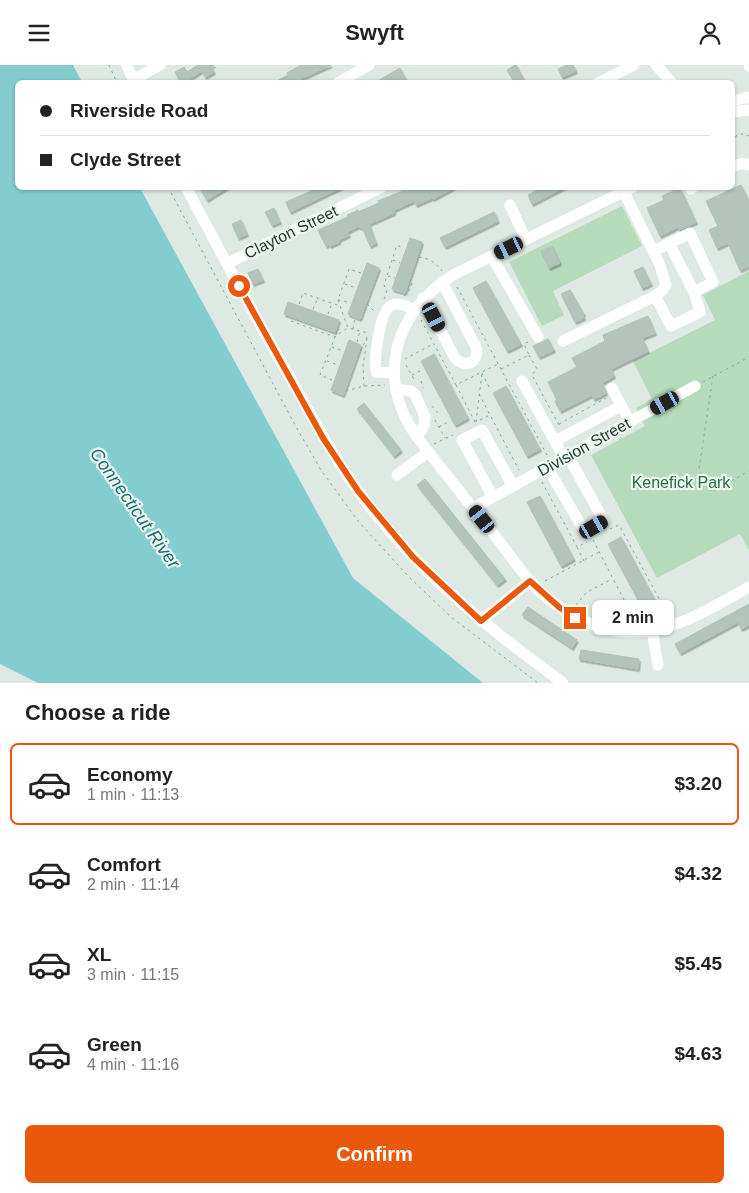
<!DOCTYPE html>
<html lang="en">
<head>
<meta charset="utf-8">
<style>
	:root { --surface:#fff; --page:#f2f2f2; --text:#222; --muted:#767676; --line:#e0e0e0; --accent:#ea580c }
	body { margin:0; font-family:Arial,sans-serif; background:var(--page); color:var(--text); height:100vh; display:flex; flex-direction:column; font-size:19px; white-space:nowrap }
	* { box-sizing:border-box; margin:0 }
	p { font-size:16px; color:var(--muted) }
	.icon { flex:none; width:28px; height:28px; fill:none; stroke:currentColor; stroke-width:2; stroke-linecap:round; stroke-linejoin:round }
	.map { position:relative; height:618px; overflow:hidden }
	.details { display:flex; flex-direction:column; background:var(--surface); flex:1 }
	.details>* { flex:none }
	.guide { position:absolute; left:15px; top:15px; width:720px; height:110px; border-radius:8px; box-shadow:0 1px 4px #0004; display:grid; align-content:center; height:110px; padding:0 25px; background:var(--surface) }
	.end { position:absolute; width:22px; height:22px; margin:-11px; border:6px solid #ea580c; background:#fff; box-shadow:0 0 0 2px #fff }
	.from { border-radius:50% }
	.bubble { position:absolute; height:35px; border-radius:8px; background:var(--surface); box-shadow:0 1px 4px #0004; font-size:16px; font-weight:700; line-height:35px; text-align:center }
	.car { position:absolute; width:15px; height:30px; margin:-15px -8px; border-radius:6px; box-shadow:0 0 4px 1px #0007; background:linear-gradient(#222 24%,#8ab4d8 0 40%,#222 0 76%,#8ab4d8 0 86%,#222 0) }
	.guide b { display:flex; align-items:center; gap:18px; height:48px; font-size:19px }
	.guide b+b { border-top:1px solid var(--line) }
	.guide i { width:12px; height:12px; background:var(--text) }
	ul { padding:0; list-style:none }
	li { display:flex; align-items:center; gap:15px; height:82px; margin:0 10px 8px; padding:0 15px; border:2px solid transparent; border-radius:8px }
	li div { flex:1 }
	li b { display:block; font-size:19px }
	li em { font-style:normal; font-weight:700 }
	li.selected { border-color:var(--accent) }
	li>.icon { width:45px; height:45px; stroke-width:1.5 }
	h2 { padding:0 25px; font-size:22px; line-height:60px }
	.primary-button { display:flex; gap:10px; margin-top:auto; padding:10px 25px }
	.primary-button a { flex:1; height:58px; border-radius:8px; background:var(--accent); color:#fff; font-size:20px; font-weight:700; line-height:58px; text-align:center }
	header { display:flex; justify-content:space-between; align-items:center; height:65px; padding:0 25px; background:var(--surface); font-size:22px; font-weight:700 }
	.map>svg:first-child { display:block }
</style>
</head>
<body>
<header><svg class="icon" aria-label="menu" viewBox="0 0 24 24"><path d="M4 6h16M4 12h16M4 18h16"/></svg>Swyft<svg class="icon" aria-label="person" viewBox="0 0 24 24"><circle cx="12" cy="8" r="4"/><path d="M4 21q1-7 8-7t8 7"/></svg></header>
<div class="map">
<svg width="749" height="618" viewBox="0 0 749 618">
	<defs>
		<filter id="shadow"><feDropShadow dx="1.5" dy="2.5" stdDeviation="0" flood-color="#0004"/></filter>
	</defs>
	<rect width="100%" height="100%" fill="#dde9e2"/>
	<g fill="#b5dbbb">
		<path d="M622,141L642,181L553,226L564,250L542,261L509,197Z"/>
		<path d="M749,206V485L740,469L657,513L591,390L645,361L636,343L652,334L633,296L715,255L703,230Z"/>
	</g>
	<path fill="#83cdd0" d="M0,0H73L82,17L18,18V122L140,123L353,513L483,618H38L0,599Z"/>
	<g fill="#b2c4bb" stroke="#afc3b8" filter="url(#shadow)">
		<path d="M198,0H214L211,1L214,7L205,12L202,6L190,13L193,18H181L175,7L184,2L187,7Z"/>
		<path d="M301,0H331L300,14L301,18H273L288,10L287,8Z"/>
		<path d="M515,0H516L526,18H515L507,5Z"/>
		<path d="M567,0H573L576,6L562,12L558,4Z"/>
		<path d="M400,3L406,14L399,18H374Z"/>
		<path d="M741,120L749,136V201L740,205L728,178L717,183L709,165L718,161L706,136Z"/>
		<path d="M199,122H228L207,135Z"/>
		<path d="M309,122H342L290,147L286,137L311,126Z"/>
		<path d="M412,122H455L433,134L432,133L416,140L414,136L394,145V148L369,159L376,178L370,181L362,162L360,163L359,161L347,167L349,170L339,175V177L330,181L329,179L326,181L318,165L348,152L347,150L358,145V147L379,138L378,136Z"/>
		<path d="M543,122H565L532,139L528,130Z"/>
		<path d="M680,123L696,157L679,165L678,162L660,171L647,143L664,135L662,131Z"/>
		<path d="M274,143L280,157L272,160L265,147Z"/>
		<path d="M494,147L498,156L445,182L440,173Z"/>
		<path d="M241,155L247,169L238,173L232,159Z"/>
		<path d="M410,173L422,177L405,228L392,224Z"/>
		<path d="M552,181L560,198L549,203L541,186Z"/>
		<path d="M367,198L379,203L360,254L348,249Z"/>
		<path d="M643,202L651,219L642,223L634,206Z"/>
		<path d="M258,204L263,215L253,219L248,208Z"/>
		<path d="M486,216L521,279L507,286L473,223Z"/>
		<path d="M570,225L584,249L583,250L584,253L575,257L561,229Z"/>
		<path d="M288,237L339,255L335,267L284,249Z"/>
		<path d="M648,251L655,268L642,273L648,286L611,304L614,311L602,318L606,328L594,334L592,330L560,346L555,336L557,335L548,317L577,302L572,293L605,276L603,270Z"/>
		<path d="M548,274L554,285L539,292L533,281Z"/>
		<path d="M349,275L361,280L343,330L331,325Z"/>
		<path d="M434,289L468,353L455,360L421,296Z"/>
		<path d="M506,321L540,384L527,391L493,328Z"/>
		<path d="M364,338L401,385L394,391L357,344Z"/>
		<path d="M425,414L505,514L497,520L417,420Z"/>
		<path d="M540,431L574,494L561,501L527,437Z"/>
		<path d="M621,472L655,535L642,542L608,479Z"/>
		<path d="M749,539V560L741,564L738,557L680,588L675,579Z"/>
		<path d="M528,542L577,575L572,583L522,550Z"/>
		<path d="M581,585L639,594L638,604L579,594Z"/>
	</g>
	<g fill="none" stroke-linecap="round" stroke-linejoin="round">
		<g stroke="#7cad98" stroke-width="1" stroke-dasharray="2.5 4" stroke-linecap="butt">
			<path d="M109,0L117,18"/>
			<path d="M732,78L736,71L742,69L749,71"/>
			<path d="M168,122L295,360L321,405L358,456L408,511L451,552L538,618"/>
			<path d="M419,192C430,194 435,197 442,206"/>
			<path d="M393,195L400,198"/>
			<path d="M361,208L349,204L338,235L348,263L368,268"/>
			<path d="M388,211L395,213"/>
			<path d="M345,219L356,223"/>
			<path d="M457,222L547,390"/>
			<path d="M404,231L409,226L413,216"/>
			<path d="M384,234L387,226L384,220L397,180L403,183"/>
			<path d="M338,235L351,238"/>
			<path d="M299,239L303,228L340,241"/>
			<path d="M367,239L375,247"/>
			<path d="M313,244L318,233"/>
			<path d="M328,249L332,238"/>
			<path d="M421,255L456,320"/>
			<path d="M291,256L335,272L347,263"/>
			<path d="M337,264L343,266"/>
			<path d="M353,264L355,253"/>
			<path d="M357,277L360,266"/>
			<path d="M332,282L343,286"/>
			<path d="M529,290L537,304L532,310L560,362"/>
			<path d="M358,292L368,270"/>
			<path d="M405,294L433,279"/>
			<path d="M327,296L338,300"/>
			<path d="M406,300L415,316"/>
			<path d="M501,304L529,290L524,279L528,277"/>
			<path d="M482,308L490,324"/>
			<path d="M412,310L420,306"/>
			<path d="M713,311L699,404L712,427L749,406"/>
			<path d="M332,315L320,310L335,272"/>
			<path d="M421,316L423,323"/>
			<path d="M703,317L749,292"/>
			<path d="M364,321L363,301L367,274"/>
			<path d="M346,326L364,321L385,320"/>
			<path d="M479,329L519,405"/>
			<path d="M432,341L438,348"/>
			<path d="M435,355L445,373"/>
			<path d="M480,355L490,350"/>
			<path d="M475,357L456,320L498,299"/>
			<path d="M476,357L482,308"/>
			<path d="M559,359L606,333"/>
			<path d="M439,362L448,357"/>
			<path d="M434,379L453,370"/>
			<path d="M542,417L577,482"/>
			<path d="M610,464L619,460L668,550"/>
			<path d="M593,475L636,558"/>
			<path d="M584,496L577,482L587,477"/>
			<path d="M545,516L599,487"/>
			<path d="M576,540L587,527L612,514"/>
		</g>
		<g stroke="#fff" stroke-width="11">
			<path d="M127,0L134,18"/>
			<path d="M656,0L672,18"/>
			<path d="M749,0V1"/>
			<path d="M133,15L160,0"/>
			<path d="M338,18L369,0"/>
			<path d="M598,18L634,0"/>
			<path d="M732,36L749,32"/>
			<path d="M732,47L749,45"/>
			<path d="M732,102C738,99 743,97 749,100"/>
			<path d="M186,122C221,188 256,254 293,318C317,361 340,404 371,443C426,514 491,565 563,618"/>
			<path d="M633,122L455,209C395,245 374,313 417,372C440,402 464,432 488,462C502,479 515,499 530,516C560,549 602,572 648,566C684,561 718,539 749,522"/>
			<path d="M691,124L693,122"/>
			<path d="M510,140L526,175"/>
			<path d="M654,186L690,168L713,217L694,227L669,178"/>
			<path d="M492,192L538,272"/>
			<path d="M228,198L382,122"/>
			<path d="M655,231L671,261L700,247L694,227"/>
			<path d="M423,233L455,293C465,304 480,297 476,282L442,217"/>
			<path d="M563,276L655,231L662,226L666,220L660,200L624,127"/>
			<path d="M394,308L376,307C374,294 379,246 392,240C398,237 408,242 414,244"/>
			<path d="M522,316L564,393"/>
			<path d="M612,323L630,357"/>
			<path d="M396,324L411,326L415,329L425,352L424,360L417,372"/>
			<path d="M555,376L621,341"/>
			<path d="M547,402L585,467L604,456L568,391"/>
			<path d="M397,410L428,387"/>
			<path d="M493,432L462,375L482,365L513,421"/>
			<path d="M473,443L695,321"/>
			<path d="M481,556L530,516"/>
			<path d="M652,565L658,600"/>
		</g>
	</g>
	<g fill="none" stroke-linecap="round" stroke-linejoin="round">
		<path stroke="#ea580c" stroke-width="6" d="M239,221L323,373L358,426L413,492L481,556L530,516L559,542L575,553"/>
	</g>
	<g text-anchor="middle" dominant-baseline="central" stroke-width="4.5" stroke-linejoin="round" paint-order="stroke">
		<g font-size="16" fill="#1f382e" stroke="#edf6f0">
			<text transform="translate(291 167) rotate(-26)">Clayton Street</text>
			<text transform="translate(584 382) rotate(-29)">Division Street</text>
		</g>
		<g font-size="16" fill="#296f3c" stroke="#edf6f0">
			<text x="681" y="417">Kenefick Park</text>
		</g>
		<g font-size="18" font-style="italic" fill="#197074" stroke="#edf6f0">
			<text transform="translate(135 443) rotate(55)">Connecticut River</text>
		</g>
	</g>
</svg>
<i class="end from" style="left:239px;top:221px"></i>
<i class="end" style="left:575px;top:553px"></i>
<div class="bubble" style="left:592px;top:535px;width:82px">2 min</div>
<i class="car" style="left:509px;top:183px;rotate:244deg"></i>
<i class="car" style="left:434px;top:252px;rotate:152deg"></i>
<i class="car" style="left:665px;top:338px;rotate:241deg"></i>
<i class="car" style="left:482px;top:454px;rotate:321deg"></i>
<i class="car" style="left:594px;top:462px;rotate:60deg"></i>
<div class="guide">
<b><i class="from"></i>Riverside Road</b>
<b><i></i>Clyde Street</b>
</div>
</div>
<section class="details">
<h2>Choose a ride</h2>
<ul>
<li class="selected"><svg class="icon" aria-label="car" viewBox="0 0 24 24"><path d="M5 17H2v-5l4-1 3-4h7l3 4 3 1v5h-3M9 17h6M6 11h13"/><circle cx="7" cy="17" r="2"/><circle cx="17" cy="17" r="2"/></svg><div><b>Economy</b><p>1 min · 11:13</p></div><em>$3.20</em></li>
<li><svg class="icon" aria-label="car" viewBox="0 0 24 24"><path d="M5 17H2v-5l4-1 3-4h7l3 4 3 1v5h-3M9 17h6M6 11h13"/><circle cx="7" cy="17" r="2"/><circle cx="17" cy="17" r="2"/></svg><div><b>Comfort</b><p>2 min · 11:14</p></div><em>$4.32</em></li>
<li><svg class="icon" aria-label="car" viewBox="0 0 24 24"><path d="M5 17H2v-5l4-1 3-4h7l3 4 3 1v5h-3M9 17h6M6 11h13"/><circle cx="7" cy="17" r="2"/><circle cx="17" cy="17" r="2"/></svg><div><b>XL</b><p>3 min · 11:15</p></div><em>$5.45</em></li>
<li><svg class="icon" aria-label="car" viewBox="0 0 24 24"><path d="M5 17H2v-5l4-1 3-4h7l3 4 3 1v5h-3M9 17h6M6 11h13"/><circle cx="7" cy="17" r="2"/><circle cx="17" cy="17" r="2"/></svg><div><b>Green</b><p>4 min · 11:16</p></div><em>$4.63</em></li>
</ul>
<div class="primary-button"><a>Confirm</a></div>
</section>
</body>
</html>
